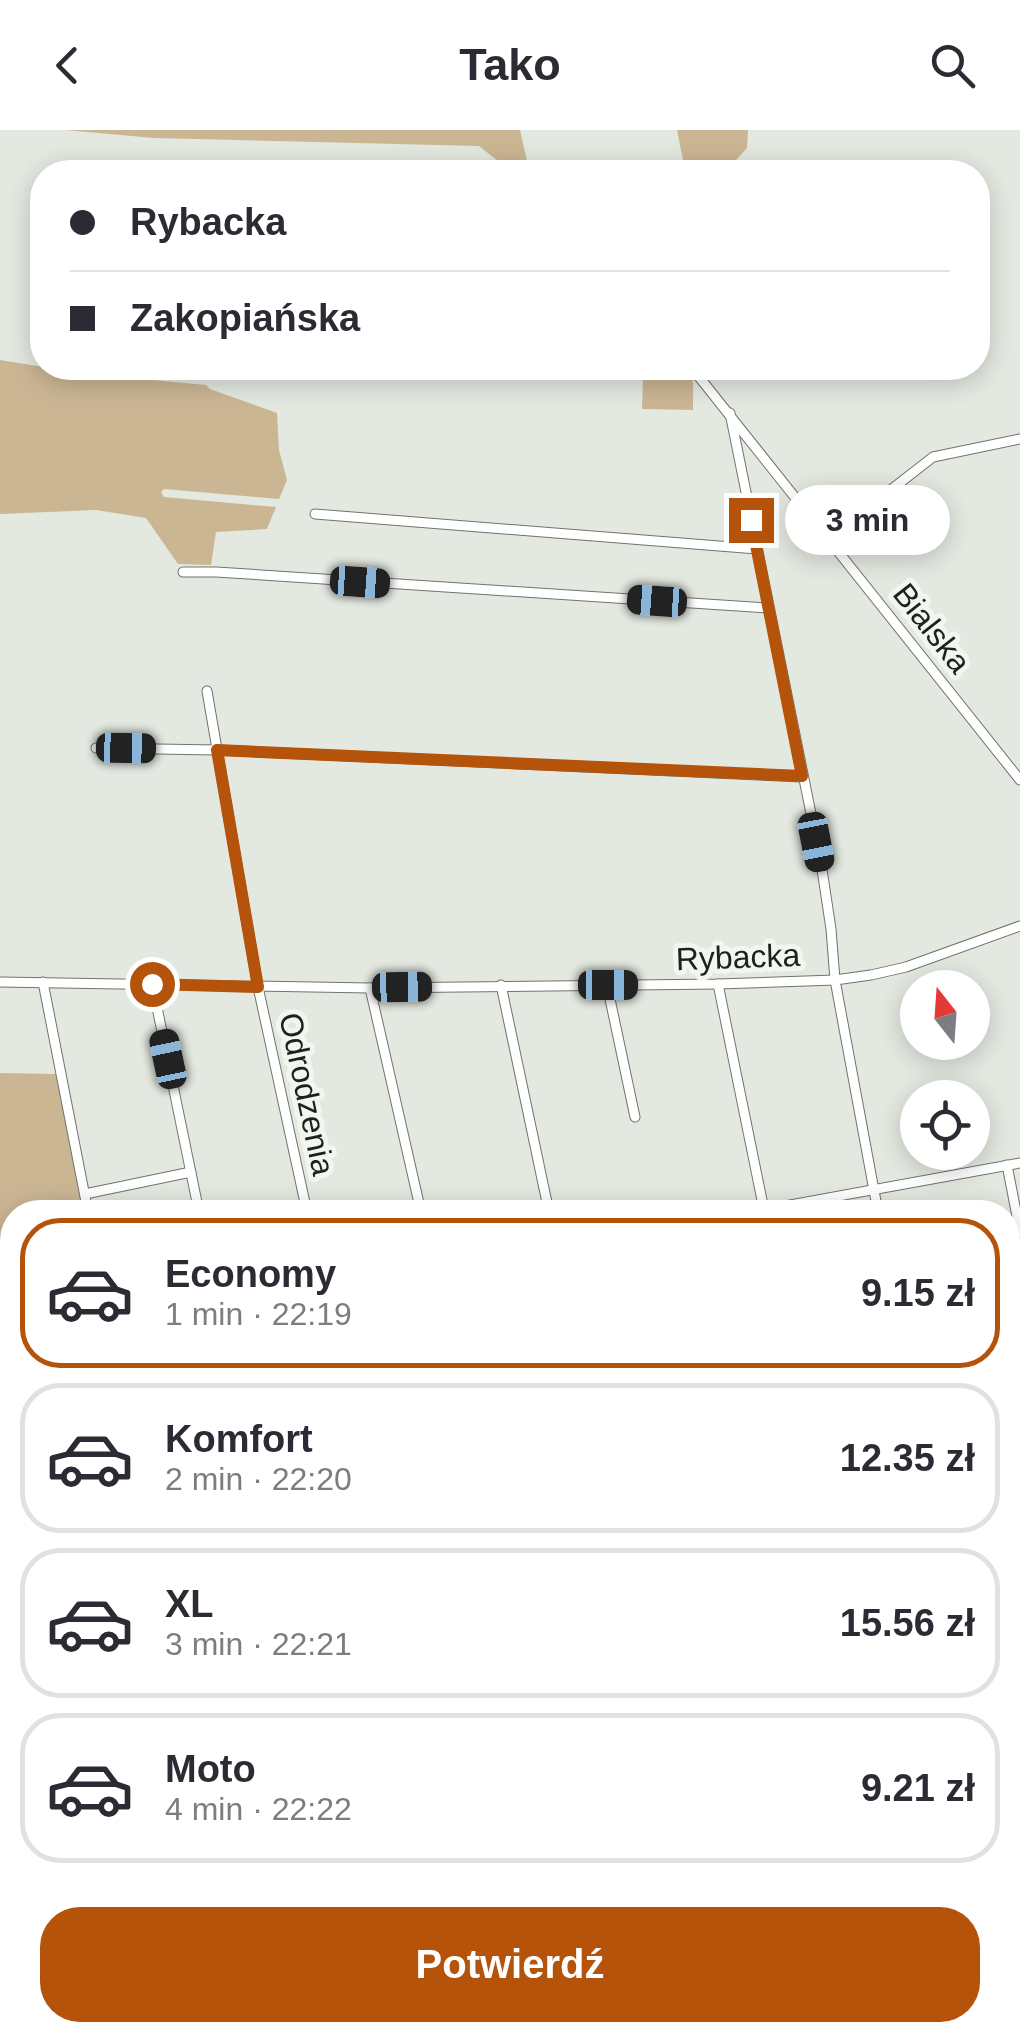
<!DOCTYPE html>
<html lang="pl">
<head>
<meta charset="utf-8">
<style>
	:root { --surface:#fff; --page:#f7f7f7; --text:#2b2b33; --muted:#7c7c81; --line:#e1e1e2; --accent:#b45309 }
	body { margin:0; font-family:Arial,sans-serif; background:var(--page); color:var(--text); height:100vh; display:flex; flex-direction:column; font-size:38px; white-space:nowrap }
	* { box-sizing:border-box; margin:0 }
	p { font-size:32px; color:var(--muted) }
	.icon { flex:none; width:55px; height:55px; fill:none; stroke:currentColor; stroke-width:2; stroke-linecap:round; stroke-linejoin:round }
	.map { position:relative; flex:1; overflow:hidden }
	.side { position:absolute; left:0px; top:1070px; width:1020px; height:842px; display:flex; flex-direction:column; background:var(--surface); border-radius:40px 40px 0 0; box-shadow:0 5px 25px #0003 }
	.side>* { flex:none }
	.top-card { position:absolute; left:30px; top:30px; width:960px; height:220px; border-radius:40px; box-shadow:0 5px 25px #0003; display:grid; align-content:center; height:220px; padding:0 40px; background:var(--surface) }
	.needle { width:65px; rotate:343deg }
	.tools { position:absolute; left:900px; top:840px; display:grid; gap:20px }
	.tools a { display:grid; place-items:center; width:90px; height:90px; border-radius:50%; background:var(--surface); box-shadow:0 5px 25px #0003; font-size:50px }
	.end { position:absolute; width:45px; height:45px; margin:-22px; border:12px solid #b45309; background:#fff; box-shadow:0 0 0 5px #fff }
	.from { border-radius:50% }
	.bubble { position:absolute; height:70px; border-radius:35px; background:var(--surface); box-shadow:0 5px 25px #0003; font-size:32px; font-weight:800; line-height:70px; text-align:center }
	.car { position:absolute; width:30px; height:60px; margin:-30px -15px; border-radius:12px; box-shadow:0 0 8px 2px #0007; background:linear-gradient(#222 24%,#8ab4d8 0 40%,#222 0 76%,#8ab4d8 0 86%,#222 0) }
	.top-card b { display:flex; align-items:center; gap:35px; height:95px; font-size:38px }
	.top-card b+b { border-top:2px solid var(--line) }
	.top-card i { width:25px; height:25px; background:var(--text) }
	ul { padding:18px 0 0; list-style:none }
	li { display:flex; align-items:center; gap:30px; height:150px; margin:0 20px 15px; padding:0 20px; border:5px solid var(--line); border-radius:40px }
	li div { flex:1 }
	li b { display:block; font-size:38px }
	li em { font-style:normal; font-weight:800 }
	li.active { border-color:var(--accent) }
	li>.icon { width:90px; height:90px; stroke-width:1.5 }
	.primary-button { display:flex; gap:20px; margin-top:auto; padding:20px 40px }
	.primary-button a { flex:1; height:115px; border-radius:40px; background:var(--accent); color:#fff; font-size:40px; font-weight:800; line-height:115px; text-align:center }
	header { display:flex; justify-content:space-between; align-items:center; height:130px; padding:0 40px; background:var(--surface); font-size:45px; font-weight:800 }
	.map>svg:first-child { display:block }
</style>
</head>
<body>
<header><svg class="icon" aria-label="back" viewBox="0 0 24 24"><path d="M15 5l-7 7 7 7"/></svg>Tako<svg class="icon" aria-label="search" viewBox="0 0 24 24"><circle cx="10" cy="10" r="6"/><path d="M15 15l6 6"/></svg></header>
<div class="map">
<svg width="1020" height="1911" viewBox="0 0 1020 1911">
	<rect width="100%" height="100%" fill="#e3e9e1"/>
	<g fill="#cbb694">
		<path d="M65,0H520L527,31L522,42H512L479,16L154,8Z"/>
		<path d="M677,0H748L747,18L736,30L685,40Z"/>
		<path d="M0,230L86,244L206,255L210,259L277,283L279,320L287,350L279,369L164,359L161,362L164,367L276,377L267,399L216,402L211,435L178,434L146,388L96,380L0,384Z"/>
		<path d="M643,248L693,249V280L642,279Z"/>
		<path d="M0,943L57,944L86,1082H12V1143L0,1141Z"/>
		<path d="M394,1900H464L466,1911H414Z"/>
	</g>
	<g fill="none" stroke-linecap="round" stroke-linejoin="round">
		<g stroke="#6f746d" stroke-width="11">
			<g id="minor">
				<path d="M692,238L1020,650"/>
				<path d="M730,283L821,733L831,799L835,850L878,1082"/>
				<path d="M315,384L757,419"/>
				<path d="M829,408L933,327L1020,309"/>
				<path d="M183,442H216L768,478"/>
				<path d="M207,561L258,857L307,1082"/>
				<path d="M96,618L217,620L802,647"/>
				<path d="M0,852L370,858L718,854L835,850L871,845L906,837L1020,796"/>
				<path d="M43,852L88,1082"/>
				<path d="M152,853L199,1082"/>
				<path d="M718,854L764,1080"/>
				<path d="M501,855L549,1082"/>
				<path d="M607,855L635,987"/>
				<path d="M370,858L421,1082"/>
				<path d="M1007,1035L1020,1102"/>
				<path d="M85,1064L191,1042"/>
				<path d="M751,1082L1020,1033"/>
				<path d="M3,1350L12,1391"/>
				<path d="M1008,1360L1020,1358"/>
				<path d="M1008,1475L1020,1472"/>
				<path d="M0,1543L12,1541"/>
				<path d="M1008,1678L1020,1675"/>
				<path d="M1008,1715L1020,1779"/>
				<path d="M470,1900L472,1911"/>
				<path d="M668,1900L688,1911"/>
				<path d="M941,1900L961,1911"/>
				<path d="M767,1911L773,1900"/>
			</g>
		</g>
		<g stroke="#6f746d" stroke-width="14">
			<path id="tertiary" d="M0,1901L12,1898"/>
		</g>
		<g stroke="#80802c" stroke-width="18">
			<g id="primary">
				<path d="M0,1694L12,1701"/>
				<path d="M370,1900L390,1911"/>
			</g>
		</g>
		<use href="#minor" stroke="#fff" stroke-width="9"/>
		<use href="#tertiary" stroke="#fff" stroke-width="11"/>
		<use href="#primary" stroke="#d2d185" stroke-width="15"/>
	</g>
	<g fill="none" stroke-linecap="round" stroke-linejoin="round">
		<path stroke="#b45309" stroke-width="12" d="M152,854L258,857L217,620L802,646L751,390"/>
	</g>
	<g text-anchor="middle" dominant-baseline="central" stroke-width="10" stroke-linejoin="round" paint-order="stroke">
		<g font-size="32" fill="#1e201d" stroke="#f1f6ee">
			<text transform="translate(932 498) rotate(52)">Bialska</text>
			<text transform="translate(738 827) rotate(-2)">Rybacka</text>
			<text transform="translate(307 964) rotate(78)">Odrodzenia</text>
		</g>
	</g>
</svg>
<div class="tools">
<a><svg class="needle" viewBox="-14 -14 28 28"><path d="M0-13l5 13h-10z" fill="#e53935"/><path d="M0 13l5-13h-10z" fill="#7c7c81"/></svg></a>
<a><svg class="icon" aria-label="locate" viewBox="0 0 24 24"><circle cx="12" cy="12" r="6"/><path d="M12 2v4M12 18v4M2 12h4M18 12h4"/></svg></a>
</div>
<i class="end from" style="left:152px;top:854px"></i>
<i class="end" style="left:751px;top:390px"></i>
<div class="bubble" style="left:785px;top:355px;width:165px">3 min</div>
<i class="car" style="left:360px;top:452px;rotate:94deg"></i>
<i class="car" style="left:657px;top:471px;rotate:274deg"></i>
<i class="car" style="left:126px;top:618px;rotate:91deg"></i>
<i class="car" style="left:816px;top:712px;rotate:169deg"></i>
<i class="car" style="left:608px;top:855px;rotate:90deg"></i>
<i class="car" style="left:402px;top:857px;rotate:89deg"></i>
<i class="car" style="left:168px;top:929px;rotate:348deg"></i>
<div class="top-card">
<b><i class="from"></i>Rybacka</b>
<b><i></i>Zakopiańska</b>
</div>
<section class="side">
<ul>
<li class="active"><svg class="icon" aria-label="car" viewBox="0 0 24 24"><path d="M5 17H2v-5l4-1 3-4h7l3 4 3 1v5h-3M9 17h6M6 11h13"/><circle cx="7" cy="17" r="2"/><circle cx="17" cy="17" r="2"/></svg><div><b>Economy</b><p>1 min · 22:19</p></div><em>9.15 zł</em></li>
<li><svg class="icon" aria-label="car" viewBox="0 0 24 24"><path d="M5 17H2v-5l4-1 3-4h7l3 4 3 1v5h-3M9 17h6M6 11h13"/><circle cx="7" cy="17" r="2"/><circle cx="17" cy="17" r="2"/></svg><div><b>Komfort</b><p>2 min · 22:20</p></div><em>12.35 zł</em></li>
<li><svg class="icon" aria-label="car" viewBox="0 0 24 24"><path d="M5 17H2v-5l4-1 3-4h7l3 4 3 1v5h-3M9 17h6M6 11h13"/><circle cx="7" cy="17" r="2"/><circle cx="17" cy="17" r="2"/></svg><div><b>XL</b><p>3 min · 22:21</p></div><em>15.56 zł</em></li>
<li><svg class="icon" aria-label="car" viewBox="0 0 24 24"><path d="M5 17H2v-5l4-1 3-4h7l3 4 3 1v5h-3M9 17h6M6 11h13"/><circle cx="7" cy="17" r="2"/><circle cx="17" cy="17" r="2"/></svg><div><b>Moto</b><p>4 min · 22:22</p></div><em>9.21 zł</em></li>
</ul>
<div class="primary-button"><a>Potwierdź</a></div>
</section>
</div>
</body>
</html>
